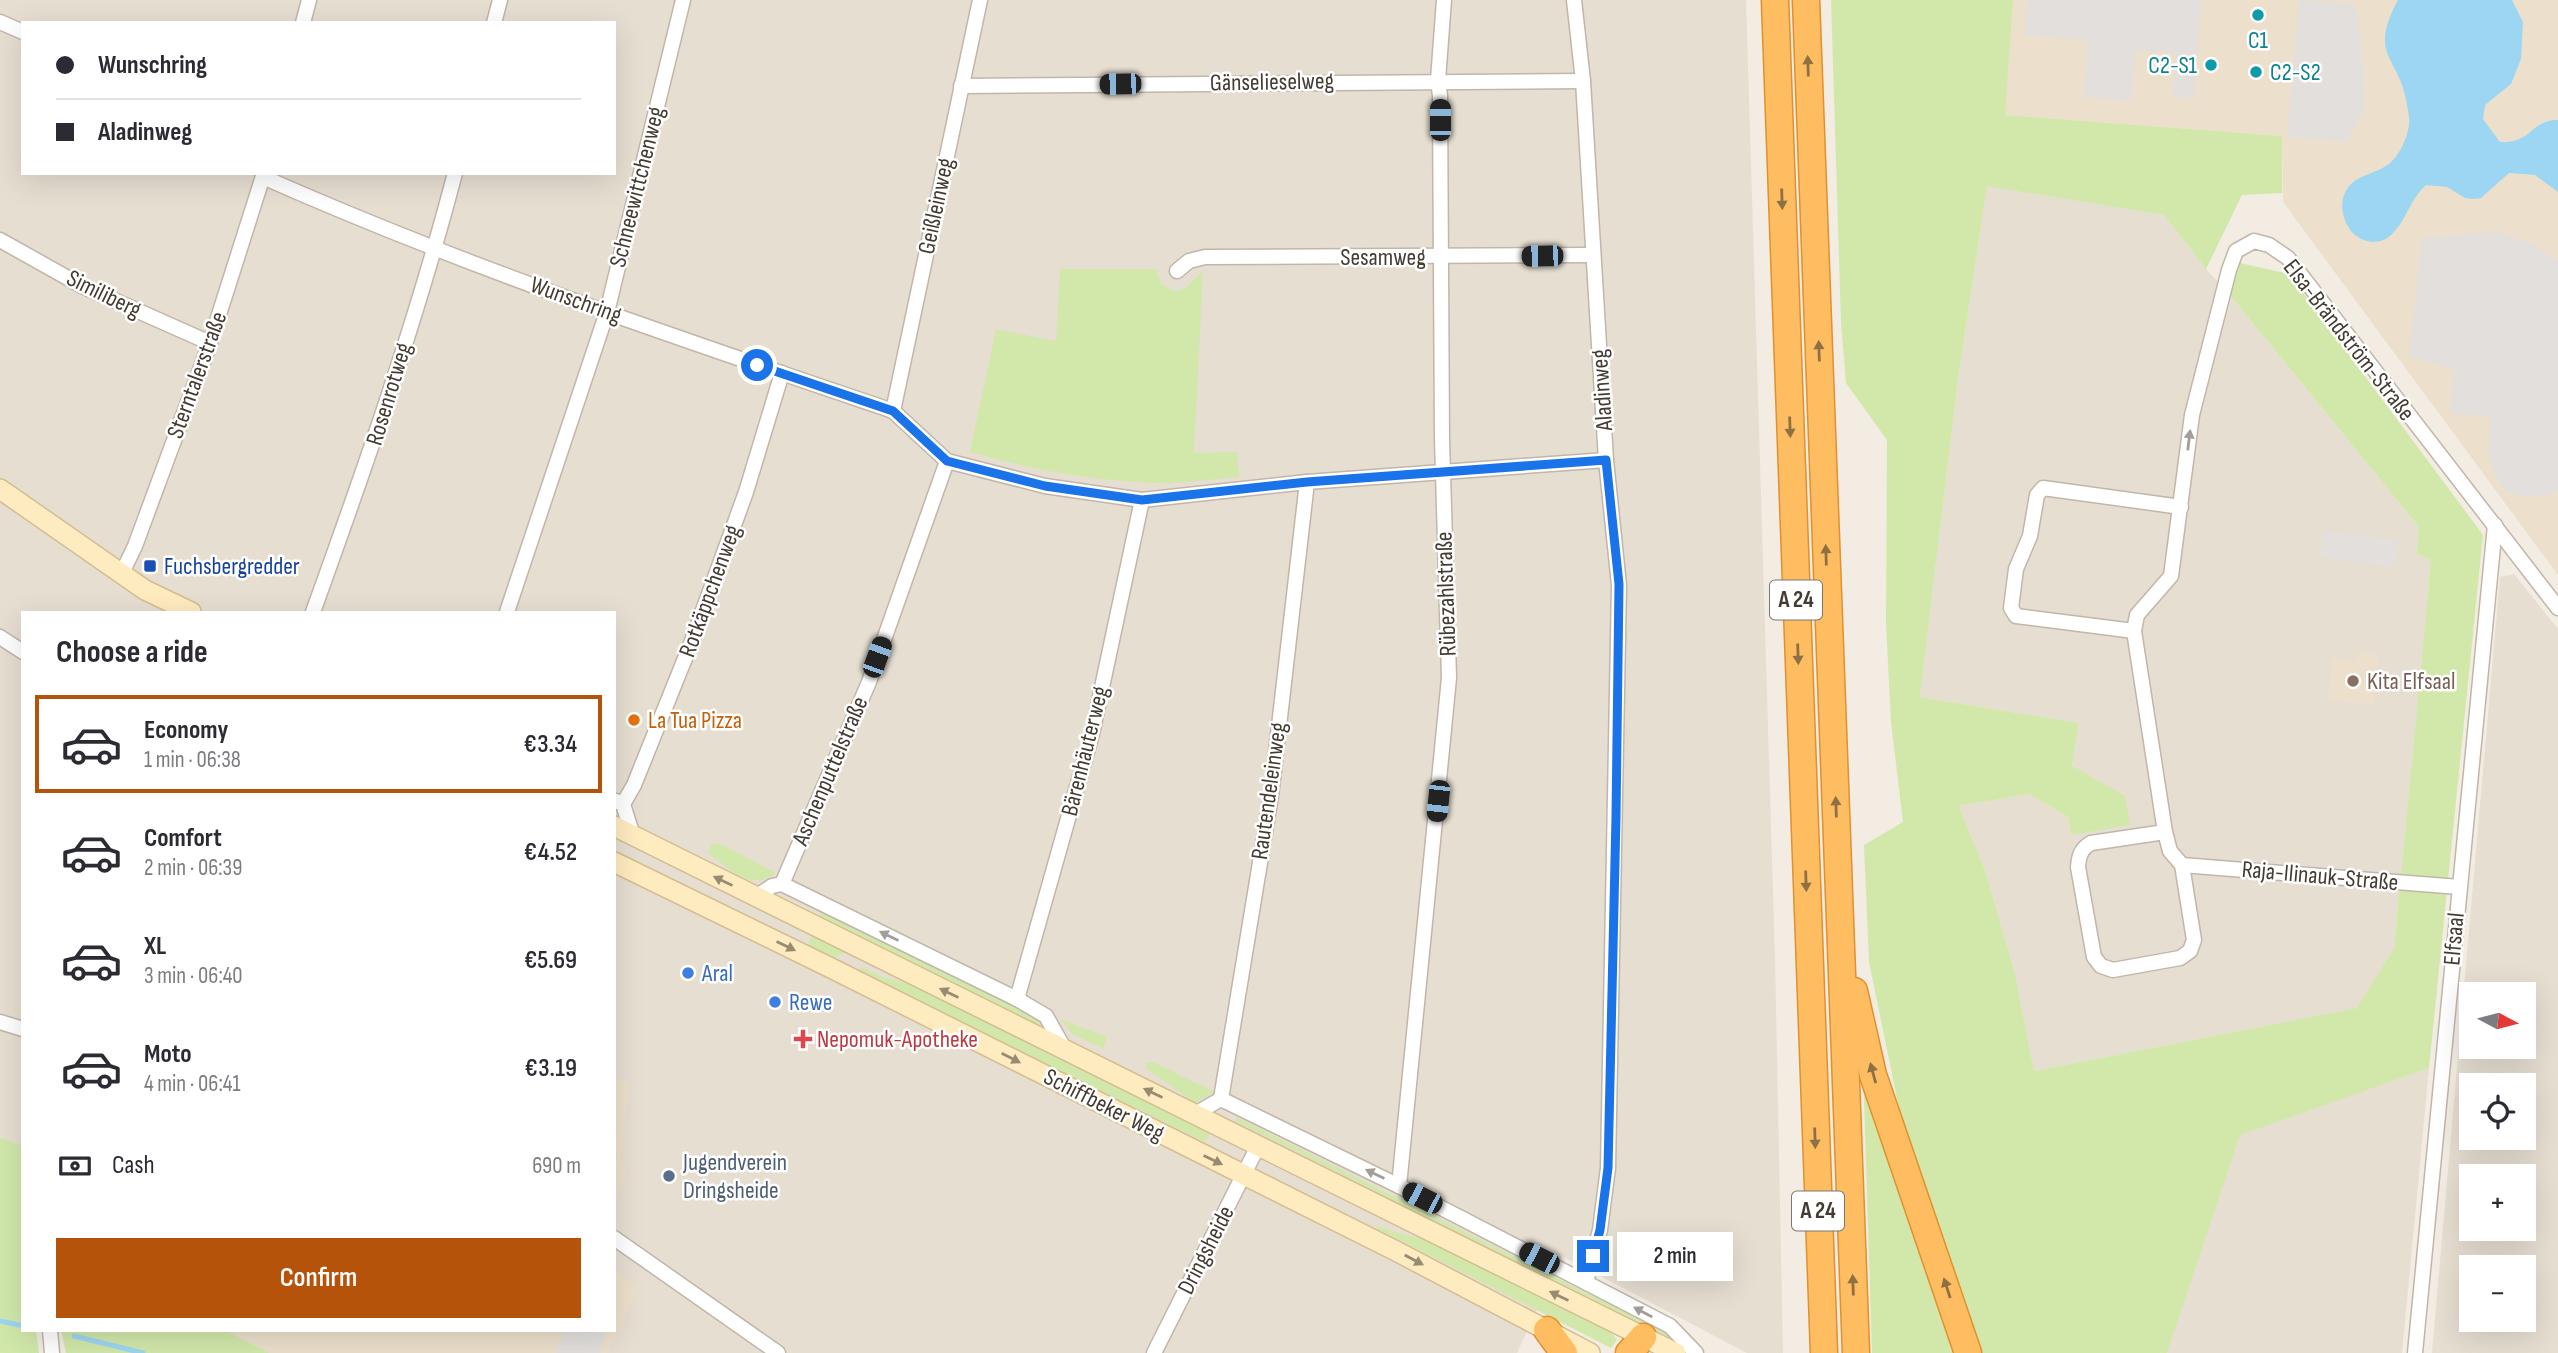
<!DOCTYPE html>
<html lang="en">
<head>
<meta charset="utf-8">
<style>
	:root { --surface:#fff; --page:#f7f7f7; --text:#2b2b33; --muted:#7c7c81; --line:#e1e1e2; --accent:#b45309 }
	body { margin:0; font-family:"Sofia Sans Condensed",sans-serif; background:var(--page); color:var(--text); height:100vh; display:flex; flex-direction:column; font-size:26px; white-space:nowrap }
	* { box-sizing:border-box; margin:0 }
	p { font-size:23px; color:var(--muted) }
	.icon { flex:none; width:38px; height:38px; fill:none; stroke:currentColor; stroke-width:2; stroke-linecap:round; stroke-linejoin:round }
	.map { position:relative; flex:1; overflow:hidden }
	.panel { position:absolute; left:21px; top:611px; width:595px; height:721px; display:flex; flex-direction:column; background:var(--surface); border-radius:0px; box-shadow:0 7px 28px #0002 }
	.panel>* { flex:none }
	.hud { position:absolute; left:21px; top:21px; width:595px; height:154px; border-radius:0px; box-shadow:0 7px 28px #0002; display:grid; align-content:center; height:154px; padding:0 35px; background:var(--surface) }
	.needle { width:46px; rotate:97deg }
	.fabs { position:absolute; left:2459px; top:982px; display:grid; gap:14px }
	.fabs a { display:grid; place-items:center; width:77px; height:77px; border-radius:0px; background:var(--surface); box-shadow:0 7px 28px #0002; font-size:35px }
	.end { position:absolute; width:32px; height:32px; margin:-16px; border:9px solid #1a73e8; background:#fff; box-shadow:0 0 0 4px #fff }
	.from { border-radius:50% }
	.bubble { position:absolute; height:49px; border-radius:0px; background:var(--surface); box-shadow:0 7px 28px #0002; font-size:23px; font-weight:600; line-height:49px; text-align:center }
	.car { position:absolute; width:21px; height:42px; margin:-21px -10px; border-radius:9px; box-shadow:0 0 5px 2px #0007; background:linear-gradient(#222 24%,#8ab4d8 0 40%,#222 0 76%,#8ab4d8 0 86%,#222 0) }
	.hud b { display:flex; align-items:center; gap:24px; height:66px; font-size:26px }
	.hud b+b { border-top:2px solid var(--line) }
	.hud i { width:18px; height:18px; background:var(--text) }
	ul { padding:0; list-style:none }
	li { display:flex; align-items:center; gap:21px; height:98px; margin:0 14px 10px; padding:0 21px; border:4px solid transparent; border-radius:0px }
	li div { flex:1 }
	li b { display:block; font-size:26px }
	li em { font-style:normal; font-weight:600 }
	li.on { border-color:var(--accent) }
	li>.icon { width:63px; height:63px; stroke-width:1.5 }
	h2 { padding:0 35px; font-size:32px; line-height:84px }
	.pay { display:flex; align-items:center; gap:18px; height:77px; padding:0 35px; font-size:26px }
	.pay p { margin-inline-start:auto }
	.action { display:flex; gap:14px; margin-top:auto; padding:14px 35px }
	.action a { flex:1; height:80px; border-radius:0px; background:var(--accent); color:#fff; font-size:28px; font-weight:600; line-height:80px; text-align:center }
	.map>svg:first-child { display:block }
</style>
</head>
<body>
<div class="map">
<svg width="2558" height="1353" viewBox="0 0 2558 1353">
	<rect width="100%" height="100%" fill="#f2ece3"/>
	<g fill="#e6ded1" fill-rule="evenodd">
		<path d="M0,0H1746L1775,959L1783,1353H1747L1562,1256L1517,1353H270L224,1330H614V612H23V1146L0,1137ZM23,23H614V173H23Z"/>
		<path d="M1987,185L2164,215L2206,269L2230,295L2419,527L2417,554L2431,560L2394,948L2358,1008L2034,1071L2015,974L1986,873L1959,806L2029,794L2068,817L2071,835L2072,766L2079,723L1920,697L1958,379Z"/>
		<path d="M2514,574L2558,629V1353H2432L2500,577ZM2471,994H2524V1046H2471ZM2471,1085H2524V1138H2471ZM2471,1176H2524V1228H2471ZM2471,1267H2524V1320H2471Z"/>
		<path d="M2429,1068L2402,1353H2167L2240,1134Z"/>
	</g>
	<g fill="#ece0cc">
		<path d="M2013,0H2558V575L2283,202L2282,136L2004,115Z"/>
		<path d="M2358,652L2374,654L2379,653L2374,705L2328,700L2332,658L2357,661Z"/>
		<path d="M614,1080L630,1082L620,1159L627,1174L614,1201Z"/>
		<path d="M614,1270L639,1288L607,1353H270L224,1330H614Z"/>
	</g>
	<g fill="#d1e8aa">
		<path d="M1831,0H2013L2005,115L2282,136V193L2242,195L2206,269L2164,215L1987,186L1958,379L1920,697L2079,723L2072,766L2125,796L2130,825L2071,835L2068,817L2029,794L1959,806L1986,873L2015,974L2034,1071L2357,1008L2394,948L2431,560L2417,554L2419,527L2230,295L2240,263L2289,274L2483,535L2429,1068L2240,1135L2167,1353H1981L1904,1132L1869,962L1864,845L1903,822L1891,722L1886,623L1887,440L1846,383L1841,323Z"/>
		<path d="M1060,269H1156L1161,284L1175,291C1190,290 1192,278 1203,272L1194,453L1237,452L1239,477C1210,479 1180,484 1152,483C1090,480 1029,469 970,452L996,329L1056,341Z"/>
		<path d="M719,843L775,873L774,875C748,890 730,869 708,853L711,845Z"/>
		<path d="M823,911L1046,1022L1043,1029L819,916Z"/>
		<path d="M812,936L846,952L832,959L807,946Z"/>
		<path d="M864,968L885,978L918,986L1210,1133L1205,1142L855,970Z"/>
		<path d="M1060,1019L1107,1037L1103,1049L1073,1034Z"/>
		<path d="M1153,1062L1214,1092L1195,1103L1146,1068L1147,1063Z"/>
		<path d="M1863,1068L1960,1353H1872Z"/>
		<path d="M1236,1117L1673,1336L1672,1339L1235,1121Z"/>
		<path d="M0,1137L23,1146V1330H36L39,1353H0Z"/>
		<path d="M1378,1226L1408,1236L1428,1240L1609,1329L1617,1340L1611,1348L1376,1228Z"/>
		<path d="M61,1330H224L270,1353H66Z"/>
	</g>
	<g fill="#e2dfdc">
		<path d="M2027,0H2201L2194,99L2173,97L2176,54L2135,50L2131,101L2084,97L2088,40L2025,35Z"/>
		<path d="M2299,0L2356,4L2364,78L2365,107L2347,142L2287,137Z"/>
		<path d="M2497,232L2531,243L2558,261V491L2544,496H2523L2505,491L2497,479L2488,453L2491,417L2450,413L2454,370L2409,356L2422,238Z"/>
		<path d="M2323,531L2399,541L2395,567L2320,557Z"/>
		<path d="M564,1330H607L600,1353H557Z"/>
	</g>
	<path fill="#9dd6f2" d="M2398,0H2512L2523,22L2521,59L2511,84L2485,105L2483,119L2500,142C2532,144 2530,120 2558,120V192L2535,175L2509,173L2481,198L2473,199L2465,198L2447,187L2426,185C2409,201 2407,219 2393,233C2381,247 2361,243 2351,231C2339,215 2338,192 2356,180C2367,173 2379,172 2390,163C2400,154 2406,140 2409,126C2410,120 2408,112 2407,105C2400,56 2367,57 2398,0Z"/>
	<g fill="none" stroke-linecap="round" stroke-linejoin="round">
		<g stroke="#9dd6f2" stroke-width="5">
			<path d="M0,1321L19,1325"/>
			<path d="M74,1336L143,1353"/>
		</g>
		<g stroke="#c1b6a9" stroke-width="17">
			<g id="minor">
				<path d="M1574,0L1583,81L1606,460L1619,585L1608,1168L1600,1230L1586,1282"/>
				<path d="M0,22L23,32"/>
				<path d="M303,23L309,0"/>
				<path d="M494,23L500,0"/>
				<path d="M961,86L1583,81"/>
				<path d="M263,177C468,268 681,339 893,411L947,461L1045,486L1142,500L1307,482L1606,460"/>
				<path d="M0,240L82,286L210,343"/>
				<path d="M1177,271L1189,261L1205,257L1593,255"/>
				<path d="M893,411L980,0"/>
				<path d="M122,573L135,546L210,343L264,173"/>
				<path d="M313,612C365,468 416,322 455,173"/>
				<path d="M507,612L607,312L683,0"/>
				<path d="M2134,631L2016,616L2011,608L2016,569L2030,536L2037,495L2043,488L2181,507"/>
				<path d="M0,637L23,652"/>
				<path d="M616,801L623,804L633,836"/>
				<path d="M623,804L634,785L692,641L746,492L782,373"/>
				<path d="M2165,832L2091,843C2081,849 2079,855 2078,867L2094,957L2101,966L2113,970L2180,958L2190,951L2194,940L2182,865L2170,851L2165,832L2134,631L2137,615L2171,576L2192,415L2229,270L2236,251L2254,241L2269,245L2288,258L2558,608"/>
				<path d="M2182,865L2459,887"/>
				<path d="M782,884L869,682L947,461"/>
				<path d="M756,897L772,886L782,884L1017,999L1046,1016L1065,1050"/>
				<path d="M1017,999L1092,734L1142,500"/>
				<path d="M0,1022L23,1029"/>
				<path d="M1221,1099L1271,796L1307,482"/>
				<path d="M1195,1114L1221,1099L1399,1186L1670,1326L1696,1353"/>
				<path d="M1399,1186L1449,678L1442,439L1440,96L1438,80L1444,0"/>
				<path d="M614,1238L778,1353"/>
				<path d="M50,1330L52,1353"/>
				<path d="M1154,1353L1258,1146"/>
				<path d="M2415,1353L2495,525"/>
			</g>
		</g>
		<g stroke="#d4bd91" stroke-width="22">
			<g id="secondary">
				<path d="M0,489L145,590L191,612"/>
				<path d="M614,826L1676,1353"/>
				<path d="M614,862L831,968L1396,1251L1590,1353"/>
			</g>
		</g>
		<g stroke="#e1902f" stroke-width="29">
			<g id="motorway">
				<path d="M1775,0L1824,1353"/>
				<path d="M1806,0L1856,1353"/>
				<path d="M1854,991L1873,1075L1968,1353"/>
				<path d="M1547,1330L1564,1353"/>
				<path d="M1629,1353L1643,1337"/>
			</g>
		</g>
		<use href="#minor" stroke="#fff" stroke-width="14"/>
		<use href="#secondary" stroke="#ffebc0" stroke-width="19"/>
		<use href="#motorway" stroke="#ffbd61" stroke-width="26"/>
	</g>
	<defs><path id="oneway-solid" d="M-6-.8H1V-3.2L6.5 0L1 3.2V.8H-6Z" transform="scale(1.75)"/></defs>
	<g fill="#8f7045">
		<use href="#oneway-solid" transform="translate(1808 66) rotate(-92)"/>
		<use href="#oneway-solid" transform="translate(1782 199) rotate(88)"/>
		<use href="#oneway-solid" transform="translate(1819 351) rotate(-92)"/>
		<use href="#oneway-solid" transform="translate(1790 427) rotate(88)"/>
		<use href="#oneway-solid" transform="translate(1826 555) rotate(-92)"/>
		<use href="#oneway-solid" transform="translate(1798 654) rotate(88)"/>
		<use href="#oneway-solid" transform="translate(1836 807) rotate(-92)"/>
		<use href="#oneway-solid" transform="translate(1806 881) rotate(88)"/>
		<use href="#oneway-solid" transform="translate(1873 1073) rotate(-105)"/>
		<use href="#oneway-solid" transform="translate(1815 1138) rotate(88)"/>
		<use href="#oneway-solid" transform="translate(1853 1285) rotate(-92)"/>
		<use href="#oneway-solid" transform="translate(1947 1288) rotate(-108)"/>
	</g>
	<g fill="#a29e99">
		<use href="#oneway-solid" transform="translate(2189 440) rotate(-83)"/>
		<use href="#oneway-solid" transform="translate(889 936) rotate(-154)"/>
		<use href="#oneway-solid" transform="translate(1375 1174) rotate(-154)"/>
		<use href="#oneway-solid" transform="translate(1643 1312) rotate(-152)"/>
	</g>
	<g fill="#988b72">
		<use href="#oneway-solid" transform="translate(723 881) rotate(-154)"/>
		<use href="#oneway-solid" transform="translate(786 946) rotate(26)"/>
		<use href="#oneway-solid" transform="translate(949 993) rotate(-154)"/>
		<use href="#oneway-solid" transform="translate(1011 1058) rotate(27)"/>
		<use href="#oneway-solid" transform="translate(1153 1093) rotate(-154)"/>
		<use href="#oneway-solid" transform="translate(1213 1160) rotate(26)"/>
		<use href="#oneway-solid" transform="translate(1414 1260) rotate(28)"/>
		<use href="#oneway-solid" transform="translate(1559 1296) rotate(-154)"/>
	</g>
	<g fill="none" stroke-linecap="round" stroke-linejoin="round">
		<path stroke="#1a73e8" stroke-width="9" d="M757,365L893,411L947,461L1045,486L1142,500L1307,482L1606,460L1619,584L1616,817L1608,1168L1600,1230L1593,1256"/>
	</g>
	<g fill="#0f9aa8" stroke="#fff" stroke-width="2.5">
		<circle cx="2258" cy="15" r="7"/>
		<circle cx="2211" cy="65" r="7"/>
		<circle cx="2256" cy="72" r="7"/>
	</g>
	<rect fill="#1a4fb4" stroke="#fff" stroke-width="2.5" x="143" y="559" width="14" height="14" rx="3.5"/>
	<circle fill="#8d6e63" stroke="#fff" stroke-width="2.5" cx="2353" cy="681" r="7"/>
	<circle fill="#e8710a" stroke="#fff" stroke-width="2.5" cx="634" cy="720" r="7"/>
	<g fill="#3f7fe0" stroke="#fff" stroke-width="2.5">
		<circle cx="688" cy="973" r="7"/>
		<circle cx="775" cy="1002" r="7"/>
	</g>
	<path fill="#e0444e" stroke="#fff" stroke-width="2.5" d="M799.5 1028.5h7v7h7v7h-7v7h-7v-7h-7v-7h7z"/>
	<circle fill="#5c6f8a" stroke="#fff" stroke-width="2.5" cx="669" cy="1176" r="7"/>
	<g text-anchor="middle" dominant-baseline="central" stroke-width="5" stroke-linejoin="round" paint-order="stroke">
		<g fill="#fff" stroke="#7c7670" stroke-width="2">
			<rect x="1770" y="580.5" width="52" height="39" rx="5"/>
			<rect x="1792" y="1191.5" width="52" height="39" rx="5"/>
		</g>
		<g font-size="23" font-weight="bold" fill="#443c33">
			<text x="1796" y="600">A 24</text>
			<text x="1818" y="1211">A 24</text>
		</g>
		<g font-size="24" fill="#0d838f" stroke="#fff">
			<text x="2258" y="40">C1</text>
			<text x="2197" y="65" text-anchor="end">C2-S1</text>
			<text x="2270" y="72" text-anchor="start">C2-S2</text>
		</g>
		<g font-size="24" fill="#443c33" stroke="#fff">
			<text transform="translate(1272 82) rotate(-1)">Gänselieselweg</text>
			<text transform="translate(637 187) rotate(-76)">Schneewittchenweg</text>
			<text transform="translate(936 206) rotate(-78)">Geißleinweg</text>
			<text x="1383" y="257">Sesamweg</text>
			<text transform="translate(104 294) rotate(26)">Similiberg</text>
			<text transform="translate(576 300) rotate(20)">Wunschring</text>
			<text transform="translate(2349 340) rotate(52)">Elsa-Brändström-Straße</text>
			<text transform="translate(197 375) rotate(-70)">Sterntalerstraße</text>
			<text transform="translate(1602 390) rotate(-94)">Aladinweg</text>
			<text transform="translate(389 394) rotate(-73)">Rosenrotweg</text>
			<text transform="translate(710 591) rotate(-70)">Rotkäppchenweg</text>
			<text transform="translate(1446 594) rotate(-92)">Rübezahlstraße</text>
			<text transform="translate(1085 751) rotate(-76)">Bärenhäuterweg</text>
			<text transform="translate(830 771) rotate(-67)">Aschenputtelstraße</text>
			<text transform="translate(1269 791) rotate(-82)">Rautendeleinweg</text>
			<text transform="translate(2320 876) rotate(5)">Raja-Ilinauk-Straße</text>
			<text transform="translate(2454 939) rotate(-85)">Elfsaal</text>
			<text transform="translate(1104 1105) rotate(27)">Schiffbeker Weg</text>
			<text transform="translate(1206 1250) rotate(-63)">Dringsheide</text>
		</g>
		<g font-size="24" fill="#164399" stroke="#fff" text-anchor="start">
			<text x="164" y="566">Fuchsbergredder</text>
		</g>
		<g font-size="24" fill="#785e54" stroke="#fff" text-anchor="start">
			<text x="2367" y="681">Kita Elfsaal</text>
		</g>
		<g font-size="24" fill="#c56008" stroke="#fff" text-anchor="start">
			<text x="648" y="720">La Tua Pizza</text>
		</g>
		<g font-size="24" fill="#366cbe" stroke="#fff" text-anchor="start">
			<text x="702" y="973">Aral</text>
			<text x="789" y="1002">Rewe</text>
		</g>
		<g font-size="24" fill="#be3a42" stroke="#fff" text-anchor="start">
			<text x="817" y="1039">Nepomuk-Apotheke</text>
		</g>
		<g font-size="24" fill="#4e5e75" stroke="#fff" text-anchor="start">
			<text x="683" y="1162">Jugendverein<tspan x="683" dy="28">Dringsheide</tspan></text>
		</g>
	</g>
</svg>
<div class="fabs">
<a><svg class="needle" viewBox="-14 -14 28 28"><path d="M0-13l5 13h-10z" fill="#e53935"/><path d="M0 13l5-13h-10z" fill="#7c7c81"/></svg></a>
<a><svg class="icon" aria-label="locate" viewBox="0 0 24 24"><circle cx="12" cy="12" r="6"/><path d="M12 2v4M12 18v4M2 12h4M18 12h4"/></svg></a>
<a>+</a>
<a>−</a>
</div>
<i class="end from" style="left:757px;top:365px"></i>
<i class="end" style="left:1593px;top:1256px"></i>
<div class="bubble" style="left:1617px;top:1232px;width:116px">2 min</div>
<i class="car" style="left:1120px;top:84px;rotate:269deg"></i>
<i class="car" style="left:1440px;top:120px;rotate:0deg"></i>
<i class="car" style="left:1542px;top:256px;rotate:269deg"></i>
<i class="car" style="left:877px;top:657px;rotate:20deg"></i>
<i class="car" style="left:1438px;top:801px;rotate:186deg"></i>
<i class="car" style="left:1422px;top:1198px;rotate:297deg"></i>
<i class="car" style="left:1539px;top:1258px;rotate:297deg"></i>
<div class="hud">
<b><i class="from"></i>Wunschring</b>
<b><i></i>Aladinweg</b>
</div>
<section class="panel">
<h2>Choose a ride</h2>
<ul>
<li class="on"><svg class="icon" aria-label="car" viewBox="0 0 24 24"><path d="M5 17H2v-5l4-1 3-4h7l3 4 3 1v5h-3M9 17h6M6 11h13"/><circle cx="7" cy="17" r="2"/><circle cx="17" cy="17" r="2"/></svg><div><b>Economy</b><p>1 min · 06:38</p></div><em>€3.34</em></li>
<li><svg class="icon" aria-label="car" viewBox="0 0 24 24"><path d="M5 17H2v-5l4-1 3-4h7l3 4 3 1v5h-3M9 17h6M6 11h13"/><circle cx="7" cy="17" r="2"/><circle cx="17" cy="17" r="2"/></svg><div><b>Comfort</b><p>2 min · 06:39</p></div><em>€4.52</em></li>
<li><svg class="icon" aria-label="car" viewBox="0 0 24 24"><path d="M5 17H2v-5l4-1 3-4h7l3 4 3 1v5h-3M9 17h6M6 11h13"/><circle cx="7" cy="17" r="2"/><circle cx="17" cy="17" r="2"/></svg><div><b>XL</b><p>3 min · 06:40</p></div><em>€5.69</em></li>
<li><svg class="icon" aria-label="car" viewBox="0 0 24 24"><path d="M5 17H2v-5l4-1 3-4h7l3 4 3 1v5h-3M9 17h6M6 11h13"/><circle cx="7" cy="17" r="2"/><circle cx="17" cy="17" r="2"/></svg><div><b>Moto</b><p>4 min · 06:41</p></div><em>€3.19</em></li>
</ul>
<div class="pay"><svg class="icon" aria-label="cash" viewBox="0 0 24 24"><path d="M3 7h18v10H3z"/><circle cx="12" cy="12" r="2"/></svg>Cash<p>690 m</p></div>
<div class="action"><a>Confirm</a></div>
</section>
</div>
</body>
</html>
